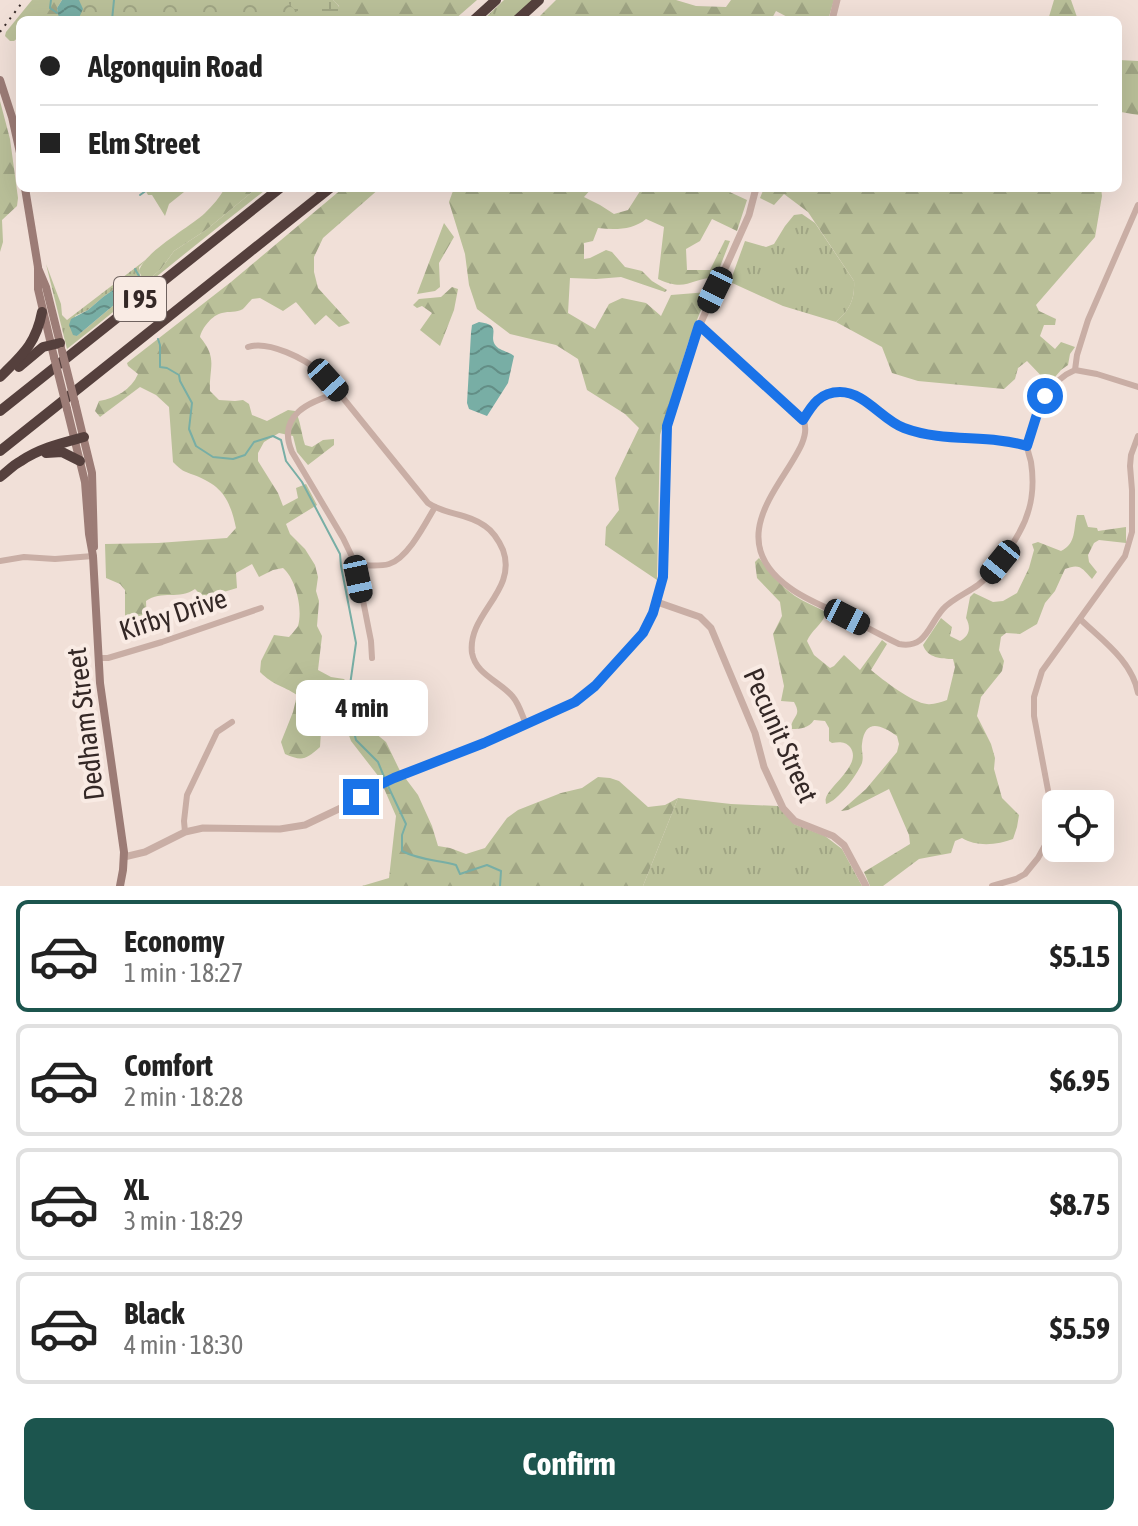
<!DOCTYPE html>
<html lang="en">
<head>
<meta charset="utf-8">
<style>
	:root { --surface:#fff; --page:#f6f6f6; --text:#222; --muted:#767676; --line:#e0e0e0; --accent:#1c554e }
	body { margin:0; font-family:"Asap Condensed",sans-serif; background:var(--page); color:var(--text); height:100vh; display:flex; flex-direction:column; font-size:30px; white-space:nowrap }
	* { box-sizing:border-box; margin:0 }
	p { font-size:26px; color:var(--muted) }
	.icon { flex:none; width:44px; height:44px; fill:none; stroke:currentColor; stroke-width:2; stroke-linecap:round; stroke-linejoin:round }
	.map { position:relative; height:886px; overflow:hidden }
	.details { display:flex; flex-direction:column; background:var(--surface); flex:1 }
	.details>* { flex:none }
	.guide { position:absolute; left:16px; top:16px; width:1106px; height:176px; border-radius:12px; box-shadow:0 8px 32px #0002; display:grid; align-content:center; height:176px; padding:0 24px; background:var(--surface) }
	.controls { position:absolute; left:1042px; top:790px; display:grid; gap:16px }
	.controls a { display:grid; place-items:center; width:72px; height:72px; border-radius:12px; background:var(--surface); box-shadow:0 8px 32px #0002; font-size:40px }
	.end { position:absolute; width:36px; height:36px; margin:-18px; border:10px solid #1a73e8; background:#fff; box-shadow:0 0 0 4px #fff }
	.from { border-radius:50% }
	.bubble { position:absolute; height:56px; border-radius:12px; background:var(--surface); box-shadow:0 8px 32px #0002; font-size:26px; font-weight:700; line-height:56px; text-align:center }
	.car { position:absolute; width:24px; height:48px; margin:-24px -12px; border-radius:10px; box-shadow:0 0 6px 2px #0007; background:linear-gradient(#222 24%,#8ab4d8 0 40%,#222 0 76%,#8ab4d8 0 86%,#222 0) }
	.guide b { display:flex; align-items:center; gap:28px; height:76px; font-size:30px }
	.guide b+b { border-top:2px solid var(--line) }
	.guide i { width:20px; height:20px; background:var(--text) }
	ul { padding:14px 0 0; list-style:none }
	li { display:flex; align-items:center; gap:24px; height:112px; margin:0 16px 12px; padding:0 8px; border:4px solid var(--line); border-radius:12px }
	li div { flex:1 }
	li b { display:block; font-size:30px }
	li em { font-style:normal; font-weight:700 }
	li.selected { border-color:var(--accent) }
	li>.icon { width:72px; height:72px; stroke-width:1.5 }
	.action { display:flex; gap:16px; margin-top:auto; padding:16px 24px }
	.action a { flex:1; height:92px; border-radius:12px; background:var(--accent); color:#fff; font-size:32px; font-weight:700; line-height:92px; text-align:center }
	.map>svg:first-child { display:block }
</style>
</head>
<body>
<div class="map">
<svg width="1138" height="886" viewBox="0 0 1138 886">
	<defs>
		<pattern id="grass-tufts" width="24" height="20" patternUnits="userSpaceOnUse" patternTransform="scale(2)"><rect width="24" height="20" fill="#bac099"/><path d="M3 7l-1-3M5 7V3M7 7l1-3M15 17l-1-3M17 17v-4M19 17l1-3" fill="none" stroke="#a0a584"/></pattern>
		<pattern id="forest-firs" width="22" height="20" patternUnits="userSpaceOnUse" patternTransform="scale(2)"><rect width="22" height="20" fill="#bac099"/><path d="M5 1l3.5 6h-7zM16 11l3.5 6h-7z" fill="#a0a584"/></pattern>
		<pattern id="wetland-marsh" width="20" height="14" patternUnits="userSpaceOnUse" patternTransform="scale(2)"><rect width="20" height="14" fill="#bac099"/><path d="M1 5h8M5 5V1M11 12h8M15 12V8" fill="none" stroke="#a0a584"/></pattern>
		<pattern id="park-crowns" width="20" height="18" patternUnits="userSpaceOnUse" patternTransform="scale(2)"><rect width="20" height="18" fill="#bac099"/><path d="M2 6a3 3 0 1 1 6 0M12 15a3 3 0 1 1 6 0" fill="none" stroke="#a0a584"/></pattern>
		<pattern id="water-waves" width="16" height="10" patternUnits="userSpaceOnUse" patternTransform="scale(2)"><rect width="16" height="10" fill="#78aea5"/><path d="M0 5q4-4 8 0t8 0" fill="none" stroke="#638e86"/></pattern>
	</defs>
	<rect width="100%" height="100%" fill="#f1e0d8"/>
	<g fill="url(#grass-tufts)" fill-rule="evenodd">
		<path d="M504,0H533L512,20H483Z"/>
		<path d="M257,188H268C200,240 134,296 67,349L46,264L61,304L62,315L67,320L148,258L139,267L140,275L146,282L161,269L174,251L206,230ZM123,283L133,289L77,336L75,316L88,310L103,297Z"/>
		<path d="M802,214L815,223L854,281C855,299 850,310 836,322L783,306L730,282L745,241L766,247L774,244L785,226L794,215Z"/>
		<path d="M678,798L731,804L778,806L794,824L825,836L842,849L862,886H643Z"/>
	</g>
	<g fill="url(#forest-firs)">
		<path d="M32,0H62L57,8L60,20H53L49,18L42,20H20V36L14,41H10L5,36L6,32Z"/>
		<path d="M333,0H477L454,20H335L340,18L339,6Z"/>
		<path d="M556,0H676L696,6L726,7L731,0H834L828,20H793L776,11L771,20H536Z"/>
		<path d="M1054,0H1071L1078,20H1048Z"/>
		<path d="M1119,60L1138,61V115L1121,112L1118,114Z"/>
		<path d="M0,101L10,139L18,198L17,206L2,220L3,242L0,252Z"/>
		<path d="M225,188H257L206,230L174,251L161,269L146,282L143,280L139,271C145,251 189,228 205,213C213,205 220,197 225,188Z"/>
		<path d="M343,188H380L323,238L314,257V272L318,288L350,323L339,327L326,315L315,325L296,302L283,311L260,298L252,299C250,301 245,307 243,309C236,313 229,311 222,313C212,315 202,328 200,337C218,359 209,366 210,391L219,400L235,401L243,400L249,404L252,415L267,421L288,410L295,411C301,421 301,433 305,445L312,447L323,440L334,439V445L308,465L297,452L293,436L279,433L264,442L258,453V461L278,493L283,506L298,498L296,488L306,484L317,505L286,524L290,534L305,549L315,565L318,577L316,591L319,601L317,626L322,636L318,670L331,677L344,679L360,699L374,732L386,742L400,771L418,795L432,826L438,846L450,848L466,854L485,848L507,818L518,810L561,793L582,788L598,777L610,778L619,781L648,807L665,805L678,798L643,886H362L389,878L396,816L379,777L351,741L343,719L322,716L320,747C306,759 303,762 285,754L281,742L293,712L297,695C282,685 274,686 260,672L261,661L274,635L289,637C291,635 297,628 298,626C303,609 296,579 283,568L273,570L259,577L252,564L236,573L237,588L217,594L207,601L195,589C180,600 161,590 146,601L147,626L125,621V590L120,584L106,578L105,544L158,543L227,538L236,528C230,500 223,486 194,475C183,471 182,471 173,462L169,407L156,395L140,387L100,417L95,411L99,401C116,398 131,390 138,374L128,366L127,363L231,282Z"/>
		<path d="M454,188H592L584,197L600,205L614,214L628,210L642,188H721L747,200L737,231L712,219L700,241L686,249L687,270H710L725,240L730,241L716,277C690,279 686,292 658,279L664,227L646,219C633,230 615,230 598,228L593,241L584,243V259L590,258L606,250L612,252L625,267L642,271L652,281L667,290L665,292L621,277L596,279L570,278L568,313L595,329L609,304L622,298L646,303L661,316L671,295L708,292L688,343L660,435L657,580L605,545L606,527L619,510L615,478L639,428L625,414L587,390L578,359L556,345L510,334L477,309L469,285L465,254L449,202Z"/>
		<path d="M764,188H1101L1102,196L1095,237L1036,305L1039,311L1056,319L1055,325H1044L1040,336L1055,349L1061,342L1075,347L1070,354L1068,365L1061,370L1049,384L1027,361L1018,368L1015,379L1004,389L918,381L892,373L882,347L836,322C850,310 855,299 854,281L808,212L784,194L774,205L760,198Z"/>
		<path d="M444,223L454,237L439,263L440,287L435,291L417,294Z"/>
		<path d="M452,287L458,289L454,310L440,346L420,330L432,313L422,306L417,308L413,305L419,299L441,297Z"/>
		<path d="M1077,515H1084L1088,527L1097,528L1098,531L1126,527V543L1099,540L1094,543L1088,555L1089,562L1097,572L1092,579C1082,568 1080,563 1065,569L1055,591L1045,603L1037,624L1020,634L1006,633L1001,637L999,650L1004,661L1002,671L981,697L977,716L991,744L995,758L994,769L1002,798L1019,815L1017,827L1013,839C998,845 976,847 962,838L955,841L951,853L919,859L883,886H870L864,872L910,844L909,835L889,789L848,810L841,811L866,789L897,752L899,744L897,736C881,725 865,718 862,744C861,751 864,756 862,763C857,775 838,801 826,804C826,802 825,800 826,798C829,786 863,764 850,747C845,741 838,742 832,743L829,741V728L825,721L814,720C809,728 801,729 792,729L791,727C793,715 802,716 794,702L781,701L784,686L773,634L782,616L780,602L757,578L755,562L759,558C770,571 780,586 795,596C804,602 815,606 824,611L825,616C821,625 811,631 807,641L814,655L830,668L834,666L844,655L860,670L882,640L887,644L871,670C883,680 913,703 927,704C933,705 941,702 947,700L955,667L953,659C942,659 927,658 923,645L941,618L952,627L950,636L960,641C970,636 971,627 966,618L970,597L974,593L993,602L1003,601L1017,593L1029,568L1034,550L1032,544L1038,542L1061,551C1077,543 1073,529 1077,515Z"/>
	</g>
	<path fill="url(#wetland-marsh)" d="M282,0H333C340,7 348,16 335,20H269Z"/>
	<g fill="url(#park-crowns)">
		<path d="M65,0H285L305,20H71Z"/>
		<path d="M144,188H189L169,204L165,216L152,195H148Z"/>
	</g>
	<g fill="url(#water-waves)">
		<path d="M62,0H79L83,9L78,20L59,19L57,8Z"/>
		<path d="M123,283L131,285L133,289L77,336L73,335L69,325L71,319L88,310L103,297Z"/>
		<path d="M479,322C504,325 487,336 496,346C499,350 509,352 514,356L508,383L487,416L469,409L467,403L471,333L472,325Z"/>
	</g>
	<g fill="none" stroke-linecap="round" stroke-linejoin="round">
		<g stroke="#78aea5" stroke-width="2">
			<path d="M51,0L50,8L57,13"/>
			<path d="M112,20L114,0"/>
			<path d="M140,195L150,188"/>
			<path d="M135,269L139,276L137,280L140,285"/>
			<path d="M147,306L151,318"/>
			<path d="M158,339L160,345V367L167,368L179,375L180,381L192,403L189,429L196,446L213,457L233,459L245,455L254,442L273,436L281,440L286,461L302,482L340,554L341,566L356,643L350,685L349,712L356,740L378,762L385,779"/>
			<path d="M388,786L406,824L402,835V851C419,860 437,860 456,865L460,874L487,865L501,871L500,886"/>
		</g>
		<g stroke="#c9aea5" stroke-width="6">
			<path d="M699,325C726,351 754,374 781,399C787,405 798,413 803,420C823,456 704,527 790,588C806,600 826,607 844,616C863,625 880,635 899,644C926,649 928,626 943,609C952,599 967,593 978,585C995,572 1009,551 1019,533C1032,510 1035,488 1031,462C1030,457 1027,450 1027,444C1027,443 1031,434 1032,433C1040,408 1048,381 1075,370L1077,355L1088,320L1138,205"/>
			<path d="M248,347C268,340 306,359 321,373C328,379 333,386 339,393"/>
			<path d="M1075,370L1097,374L1138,387"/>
			<path d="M803,420C812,405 820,392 840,392C865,392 882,420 904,428C944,442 988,434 1027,446"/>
			<path d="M0,561L24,557L55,559L93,556"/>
			<path d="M356,565C367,565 379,567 389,564C408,558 425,524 435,507"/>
			<path d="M1080,619C1103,641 1132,661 1138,693"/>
			<path d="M98,658H108L162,642L261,608"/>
			<path d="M372,658L371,641L356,565L343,538L292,452C276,415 310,401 339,393L428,503C445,515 468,513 485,526C494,532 499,541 503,550C518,591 467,614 472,653C476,675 500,681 513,697C519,704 522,715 526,724"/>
			<path d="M185,832L184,821L187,795L217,732L232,722"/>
			<path d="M992,886L1016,879L1025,874L1038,858L1049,838L1051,806L1034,716V697L1042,671L1125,556L1132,532V490L1130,466L1131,455L1138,436"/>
		</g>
		<g stroke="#c9aea5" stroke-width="7">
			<path d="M832,20L837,0"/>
			<path d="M657,602L700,617L711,628L755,733L764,767L783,808L795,821L833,836L844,845L866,886"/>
			<path d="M124,857L145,852L185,832L203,828L280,829L305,825L345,806L394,778L484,743L564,707L587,693L606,675L643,633L649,623L657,602L663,577L665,547L666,434L668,420L698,329L749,215L756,188"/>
		</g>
		<g stroke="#9c7c76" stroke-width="8">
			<path d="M0,80L12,117L20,153"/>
			<path d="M25,188L38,267V289L54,357"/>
			<path d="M38,268L46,287L61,347"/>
			<path d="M75,403L92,473L94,547"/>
			<path d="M67,409L85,482L89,534L93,556L100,683L124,852L123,870L120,886"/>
		</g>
		<g stroke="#55403d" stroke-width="10">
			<path d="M474,20L496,0"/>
			<path d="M517,20L539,0"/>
			<path d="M19,367L43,347L60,343"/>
			<path d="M0,377C22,355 36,344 42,312"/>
			<path d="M0,411L280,188"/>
			<path d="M0,451L330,188"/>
			<path d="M46,453L62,452L80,461"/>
			<path d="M0,477C7,472 13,465 21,461C40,448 62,443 84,437"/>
		</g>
		<path stroke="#342826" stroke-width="2" stroke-dasharray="2 6" stroke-linecap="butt" d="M0,32L24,0"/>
		<g stroke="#9c7c76" stroke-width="8">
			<path d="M62,351L75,403"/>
			<path d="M54,357L67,409"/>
		</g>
	</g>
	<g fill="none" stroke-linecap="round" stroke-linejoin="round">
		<path stroke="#1a73e8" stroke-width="10" d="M361,797L377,786L394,778L484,743L575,702L595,686L643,633L653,613L663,577L667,426L699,325L803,420C812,405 820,392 840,392C865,392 882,420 904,428C944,443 988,434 1027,446L1038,411L1045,396"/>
	</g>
	<g text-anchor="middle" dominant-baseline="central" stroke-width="8" stroke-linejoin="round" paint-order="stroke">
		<rect fill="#f9ebe4" stroke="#6f625f" stroke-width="2" x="114" y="277" width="52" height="44" rx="6"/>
		<g font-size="26" font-weight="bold" fill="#342826">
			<text x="140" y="299">I 95</text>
		</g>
		<g font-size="28" fill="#342826" stroke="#f9ebe4">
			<text transform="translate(173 614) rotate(-18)">Kirby Drive</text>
			<text transform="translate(85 724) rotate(-97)">Dedham Street</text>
			<text transform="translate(781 735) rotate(66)">Pecunit Street</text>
		</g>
	</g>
</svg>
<div class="controls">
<a><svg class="icon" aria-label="locate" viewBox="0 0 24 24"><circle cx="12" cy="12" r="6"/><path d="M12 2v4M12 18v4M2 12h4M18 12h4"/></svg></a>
</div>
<i class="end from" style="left:1045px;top:396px"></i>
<i class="end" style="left:361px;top:797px"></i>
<div class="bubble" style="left:296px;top:680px;width:132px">4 min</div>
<i class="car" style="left:715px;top:290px;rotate:206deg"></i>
<i class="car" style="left:328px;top:380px;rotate:138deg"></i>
<i class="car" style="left:1000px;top:562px;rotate:219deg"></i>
<i class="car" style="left:358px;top:579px;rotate:168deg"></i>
<i class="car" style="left:847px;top:617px;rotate:117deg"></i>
<div class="guide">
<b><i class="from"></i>Algonquin Road</b>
<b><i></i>Elm Street</b>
</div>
</div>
<section class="details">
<ul>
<li class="selected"><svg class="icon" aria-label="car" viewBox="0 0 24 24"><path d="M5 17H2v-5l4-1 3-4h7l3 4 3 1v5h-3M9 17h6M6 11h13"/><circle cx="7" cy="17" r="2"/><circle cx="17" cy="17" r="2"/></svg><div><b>Economy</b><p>1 min · 18:27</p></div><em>$5.15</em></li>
<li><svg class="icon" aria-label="car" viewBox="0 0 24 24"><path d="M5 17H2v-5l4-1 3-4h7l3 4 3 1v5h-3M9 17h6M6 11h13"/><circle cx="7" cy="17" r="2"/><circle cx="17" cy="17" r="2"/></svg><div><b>Comfort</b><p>2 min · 18:28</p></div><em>$6.95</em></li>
<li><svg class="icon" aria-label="car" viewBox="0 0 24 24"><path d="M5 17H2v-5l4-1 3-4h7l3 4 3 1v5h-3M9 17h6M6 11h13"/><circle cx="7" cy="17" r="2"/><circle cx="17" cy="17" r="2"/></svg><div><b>XL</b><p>3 min · 18:29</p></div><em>$8.75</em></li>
<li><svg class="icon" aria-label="car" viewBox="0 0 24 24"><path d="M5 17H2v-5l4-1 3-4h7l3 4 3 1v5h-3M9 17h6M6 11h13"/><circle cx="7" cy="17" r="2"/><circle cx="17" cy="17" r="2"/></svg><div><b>Black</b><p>4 min · 18:30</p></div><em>$5.59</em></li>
</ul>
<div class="action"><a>Confirm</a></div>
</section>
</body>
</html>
